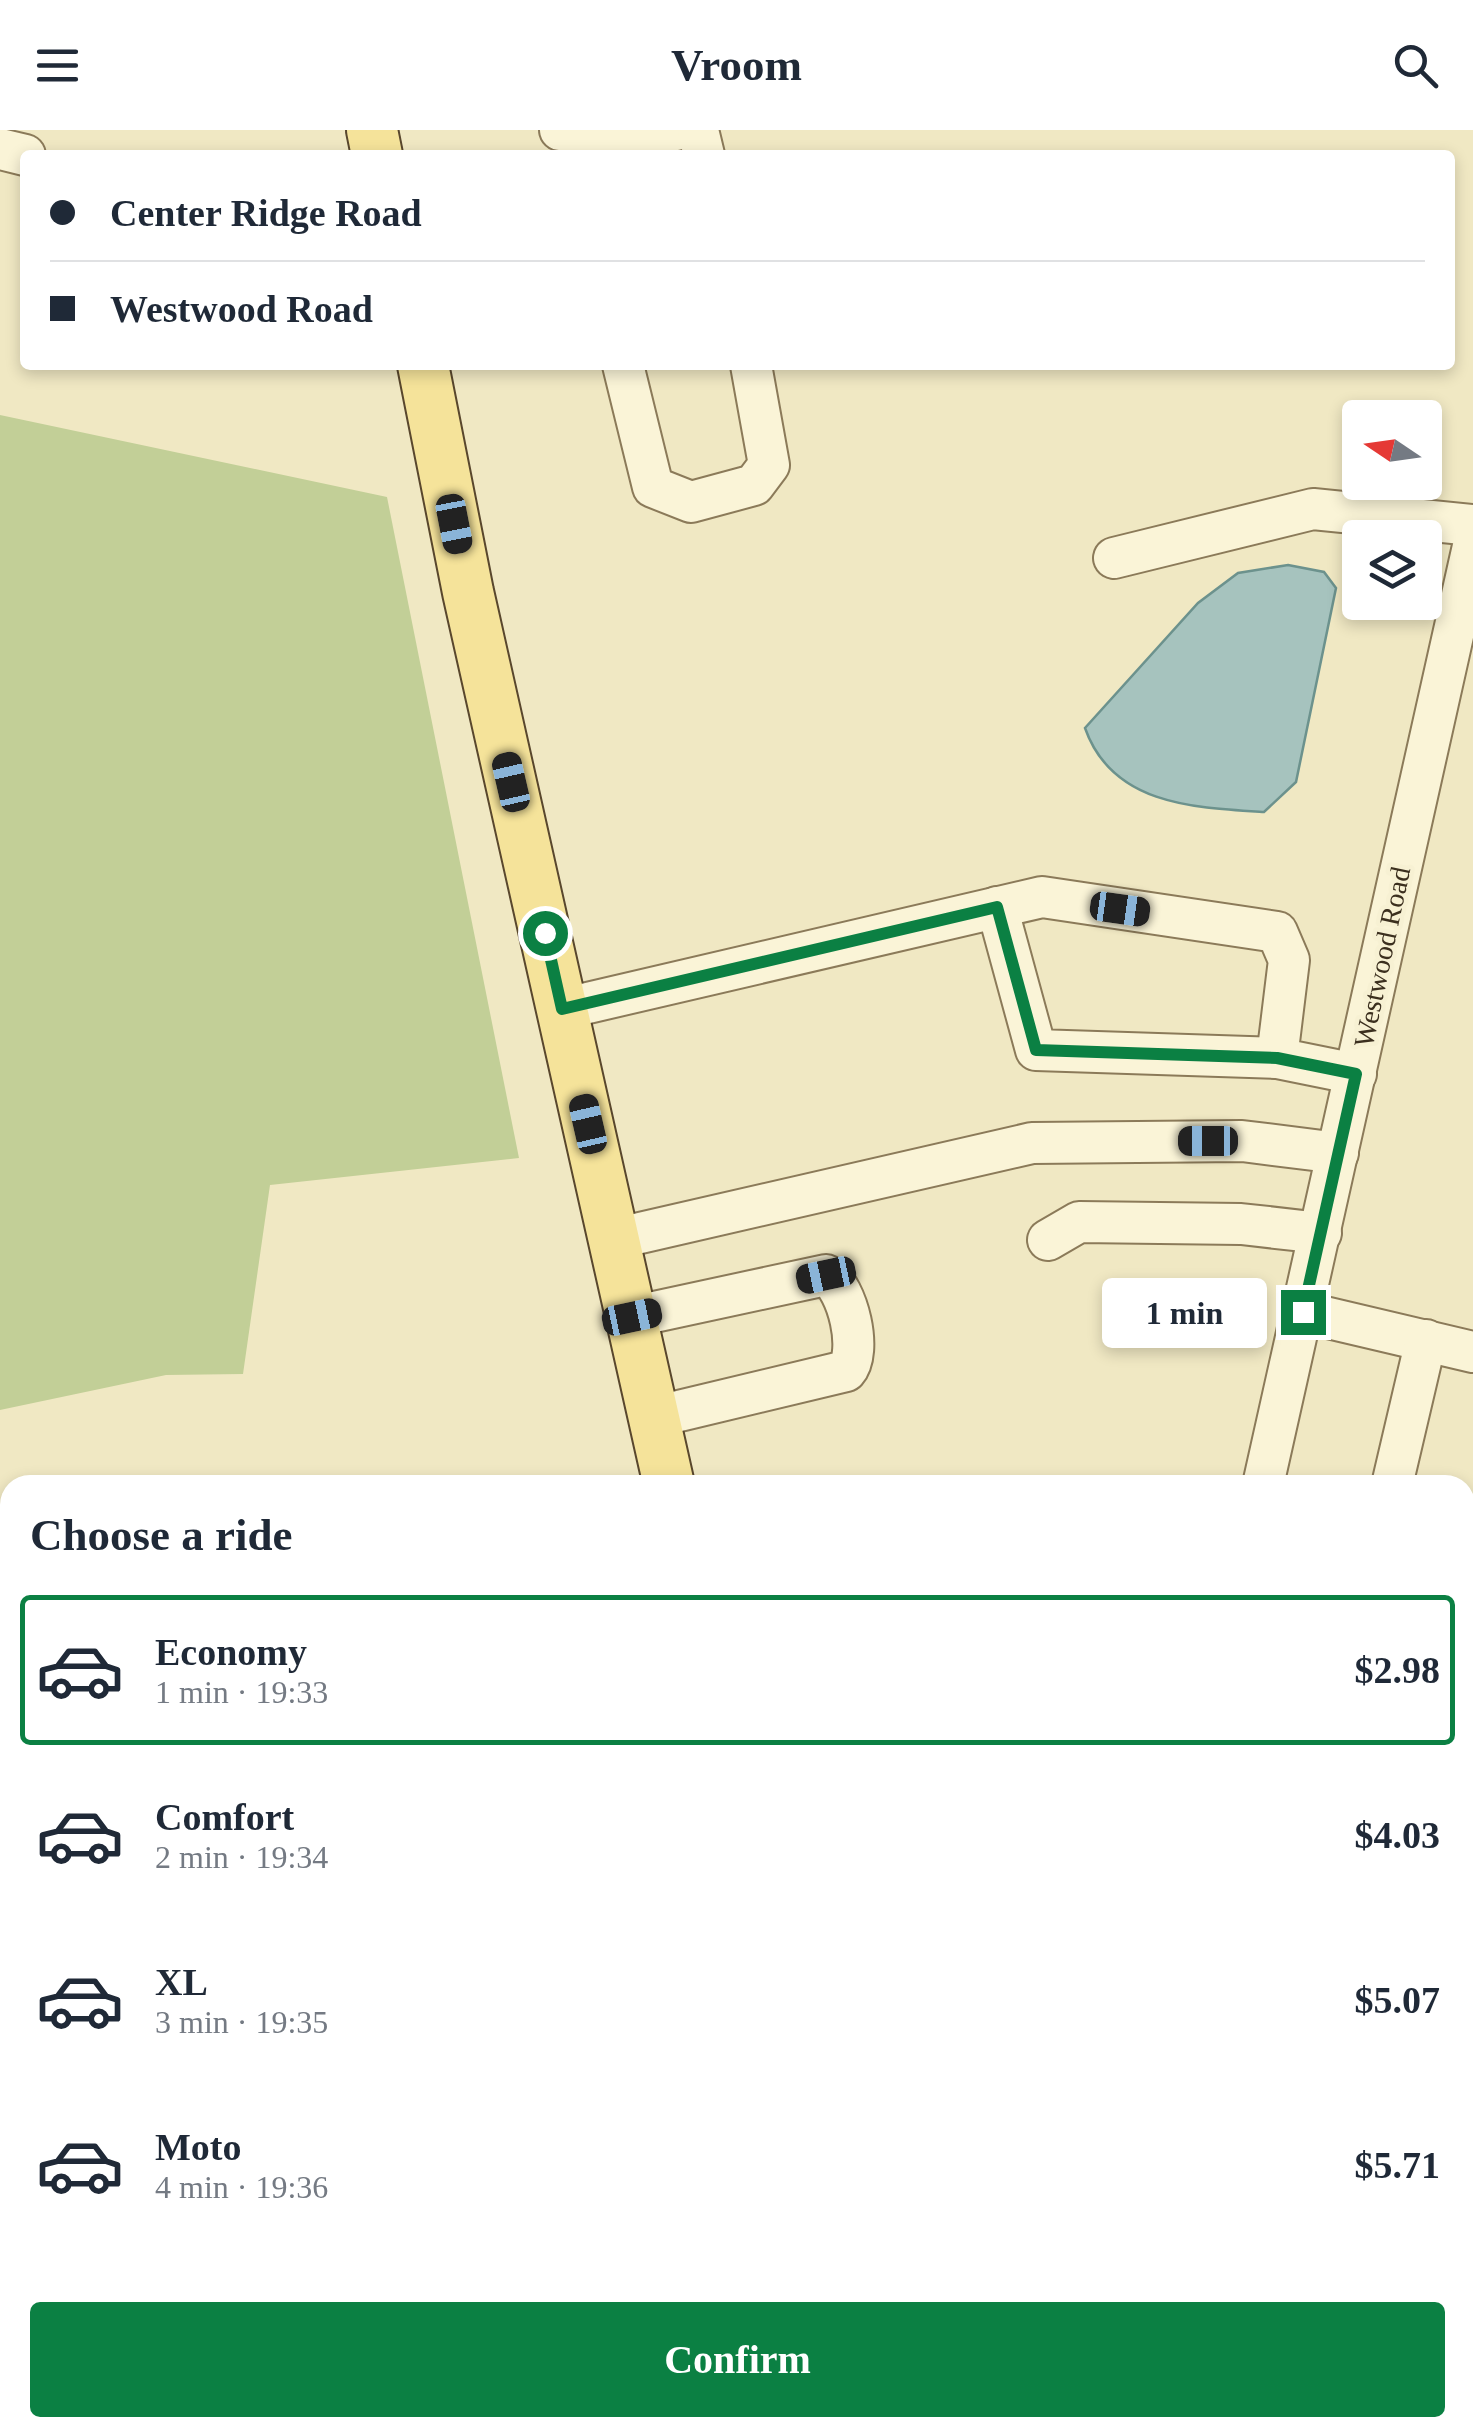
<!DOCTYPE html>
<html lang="en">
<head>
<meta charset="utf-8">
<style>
	:root { --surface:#fff; --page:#f2f2f3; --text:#1f2937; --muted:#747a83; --line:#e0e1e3; --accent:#0b8043 }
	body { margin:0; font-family:"Times New Roman",serif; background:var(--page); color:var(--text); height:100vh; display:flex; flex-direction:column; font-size:38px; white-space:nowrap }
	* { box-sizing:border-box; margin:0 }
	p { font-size:32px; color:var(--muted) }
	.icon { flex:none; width:55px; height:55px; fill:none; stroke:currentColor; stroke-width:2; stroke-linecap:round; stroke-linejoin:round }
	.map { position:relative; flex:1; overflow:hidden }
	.panel { position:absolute; left:0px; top:1345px; width:1475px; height:962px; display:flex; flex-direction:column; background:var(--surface); border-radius:30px 30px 0 0; box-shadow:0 5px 15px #0003 }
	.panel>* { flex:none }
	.guide { position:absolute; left:20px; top:20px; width:1435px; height:220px; border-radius:10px; box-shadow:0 5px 15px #0003; display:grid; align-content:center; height:220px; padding:0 30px; background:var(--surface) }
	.needle { width:65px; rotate:283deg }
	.fabs { position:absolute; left:1342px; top:270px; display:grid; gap:20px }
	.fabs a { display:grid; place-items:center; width:100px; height:100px; border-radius:10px; background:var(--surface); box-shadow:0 5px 15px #0003; font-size:50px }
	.end { position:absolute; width:45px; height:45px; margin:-22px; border:12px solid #0b8043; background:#fff; box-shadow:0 0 0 5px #fff }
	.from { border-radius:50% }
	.bubble { position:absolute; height:70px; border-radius:10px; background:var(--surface); box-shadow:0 5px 15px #0003; font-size:32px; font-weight:700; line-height:70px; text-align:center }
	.car { position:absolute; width:30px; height:60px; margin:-30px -15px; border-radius:12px; box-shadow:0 0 8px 2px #0007; background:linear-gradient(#222 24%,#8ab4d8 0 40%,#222 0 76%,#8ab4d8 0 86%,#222 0) }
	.guide b { display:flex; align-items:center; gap:35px; height:95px; font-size:38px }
	.guide b+b { border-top:2px solid var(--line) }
	.guide i { width:25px; height:25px; background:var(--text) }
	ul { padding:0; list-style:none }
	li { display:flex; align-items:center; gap:30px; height:150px; margin:0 20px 15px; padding:0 10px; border:5px solid transparent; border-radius:10px }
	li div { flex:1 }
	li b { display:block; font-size:38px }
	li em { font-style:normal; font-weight:700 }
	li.on { border-color:var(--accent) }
	li>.icon { width:90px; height:90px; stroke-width:1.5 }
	h2 { padding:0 30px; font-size:45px; line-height:120px }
	.cta { display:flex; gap:20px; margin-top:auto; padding:20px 30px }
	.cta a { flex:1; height:115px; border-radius:10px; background:var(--accent); color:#fff; font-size:40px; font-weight:700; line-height:115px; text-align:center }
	header { display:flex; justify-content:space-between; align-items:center; height:130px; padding:0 30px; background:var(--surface); font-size:45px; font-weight:700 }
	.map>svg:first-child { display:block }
</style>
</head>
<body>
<header><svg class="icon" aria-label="menu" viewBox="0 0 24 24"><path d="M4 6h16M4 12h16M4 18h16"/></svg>Vroom<svg class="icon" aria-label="search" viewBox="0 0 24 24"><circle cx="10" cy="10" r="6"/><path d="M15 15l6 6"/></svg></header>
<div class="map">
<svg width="1473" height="2306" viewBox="0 0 1473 2306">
	<rect width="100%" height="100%" fill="#f0e8c3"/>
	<g fill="#c2cf97">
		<path d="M0,285L387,367L519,1028L270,1055L243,1244L166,1245L0,1280Z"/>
		<path d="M0,1678H10V1965L0,1959Z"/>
		<path d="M1465,1948L1473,1955V2103L1465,2100Z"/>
		<path d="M370,2298H541L539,2306H369Z"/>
	</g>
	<path fill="#a6c3be" stroke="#6c928d" stroke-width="2.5" d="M1288,435L1324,442L1336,458L1296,652L1264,682C1194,678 1112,675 1085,598L1198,473L1238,443Z"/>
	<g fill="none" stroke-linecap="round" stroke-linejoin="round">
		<g stroke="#a6c3be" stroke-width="68">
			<path d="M0,1911L10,1913"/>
			<path d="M1465,1981L1473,1978"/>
		</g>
		<g stroke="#8b7a59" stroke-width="44">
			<g id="minor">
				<path d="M560,0L630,10L676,0"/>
				<path d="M698,0L704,25"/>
				<path d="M0,19L25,25"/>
				<path d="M623,235L653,357L691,372L754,355L769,335L751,235"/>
				<path d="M1114,428L1313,379L1473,395"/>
				<path d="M997,777L1036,920L1277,928"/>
				<path d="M562,879L1042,767L1277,802L1289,830L1277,928L1356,944"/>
				<path d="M614,1109L1032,1013L1242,1011L1338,1023"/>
				<path d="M1048,1110L1079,1092L1241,1094L1321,1103"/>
				<path d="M1303,1182L1473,1222"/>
				<path d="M631,1187L826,1145C848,1158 863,1222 846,1241L654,1287"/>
				<path d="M1263,1355L1473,416"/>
				<path d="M1392,1355L1426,1210"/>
				<path d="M1465,1490L1473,1494"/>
				<path d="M1465,1689L1473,1686"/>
				<path d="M1465,1741L1473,1748"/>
				<path d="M1031,2298L1032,2306"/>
				<path d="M1222,2298L1223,2306"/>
				<path d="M1429,2298V2306"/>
			</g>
		</g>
		<g stroke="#59472d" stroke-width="54">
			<g id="major">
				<path d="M372,0L377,25"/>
				<path d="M423,235L468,462L669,1355"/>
				<path d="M869,2298L871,2306"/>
			</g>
		</g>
		<use href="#minor" stroke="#faf4d7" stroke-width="40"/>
		<use href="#major" stroke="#f5e39a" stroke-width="50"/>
	</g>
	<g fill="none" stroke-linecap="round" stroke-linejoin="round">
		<path stroke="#0b8043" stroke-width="12" d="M545,803L562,879L997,777L1036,920L1277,928L1356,944L1303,1182"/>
	</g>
	<g text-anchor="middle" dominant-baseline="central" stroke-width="9" stroke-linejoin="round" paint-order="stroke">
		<g font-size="28" fill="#3b2f1e" stroke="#f7f1d3">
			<text transform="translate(1382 827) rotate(-78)">Westwood Road</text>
		</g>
	</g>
</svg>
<div class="fabs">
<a><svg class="needle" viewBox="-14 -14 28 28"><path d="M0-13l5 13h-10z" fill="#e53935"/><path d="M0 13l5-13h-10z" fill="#747a83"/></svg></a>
<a><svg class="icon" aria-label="layers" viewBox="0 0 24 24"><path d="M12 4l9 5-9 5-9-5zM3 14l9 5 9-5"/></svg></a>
</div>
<i class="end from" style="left:545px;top:803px"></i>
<i class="end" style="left:1303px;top:1182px"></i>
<div class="bubble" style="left:1102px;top:1148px;width:165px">1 min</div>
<i class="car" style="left:454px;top:394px;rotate:169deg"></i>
<i class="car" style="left:511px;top:652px;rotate:347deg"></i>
<i class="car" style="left:1120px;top:779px;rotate:98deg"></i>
<i class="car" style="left:588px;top:994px;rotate:347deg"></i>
<i class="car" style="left:1208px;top:1011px;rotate:270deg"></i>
<i class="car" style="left:826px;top:1145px;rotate:258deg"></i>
<i class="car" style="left:632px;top:1187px;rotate:78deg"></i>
<div class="guide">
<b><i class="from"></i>Center Ridge Road</b>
<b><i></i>Westwood Road</b>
</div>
<section class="panel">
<h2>Choose a ride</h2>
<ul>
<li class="on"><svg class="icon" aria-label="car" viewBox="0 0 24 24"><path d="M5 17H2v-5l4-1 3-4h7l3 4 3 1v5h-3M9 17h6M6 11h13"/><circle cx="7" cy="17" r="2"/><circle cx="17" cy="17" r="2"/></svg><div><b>Economy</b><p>1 min · 19:33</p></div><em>$2.98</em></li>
<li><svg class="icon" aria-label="car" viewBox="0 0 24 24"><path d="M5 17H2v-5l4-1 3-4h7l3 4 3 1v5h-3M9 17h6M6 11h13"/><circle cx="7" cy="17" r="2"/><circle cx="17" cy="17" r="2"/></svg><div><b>Comfort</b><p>2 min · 19:34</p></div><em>$4.03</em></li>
<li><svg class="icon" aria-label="car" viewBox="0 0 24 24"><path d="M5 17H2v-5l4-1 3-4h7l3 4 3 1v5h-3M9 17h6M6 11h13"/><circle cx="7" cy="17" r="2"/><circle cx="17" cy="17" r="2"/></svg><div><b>XL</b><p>3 min · 19:35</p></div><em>$5.07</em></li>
<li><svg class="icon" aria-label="car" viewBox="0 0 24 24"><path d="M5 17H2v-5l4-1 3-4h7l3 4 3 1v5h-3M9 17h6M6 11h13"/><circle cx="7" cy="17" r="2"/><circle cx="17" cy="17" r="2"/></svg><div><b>Moto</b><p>4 min · 19:36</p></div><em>$5.71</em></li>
</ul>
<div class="cta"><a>Confirm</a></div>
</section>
</div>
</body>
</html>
